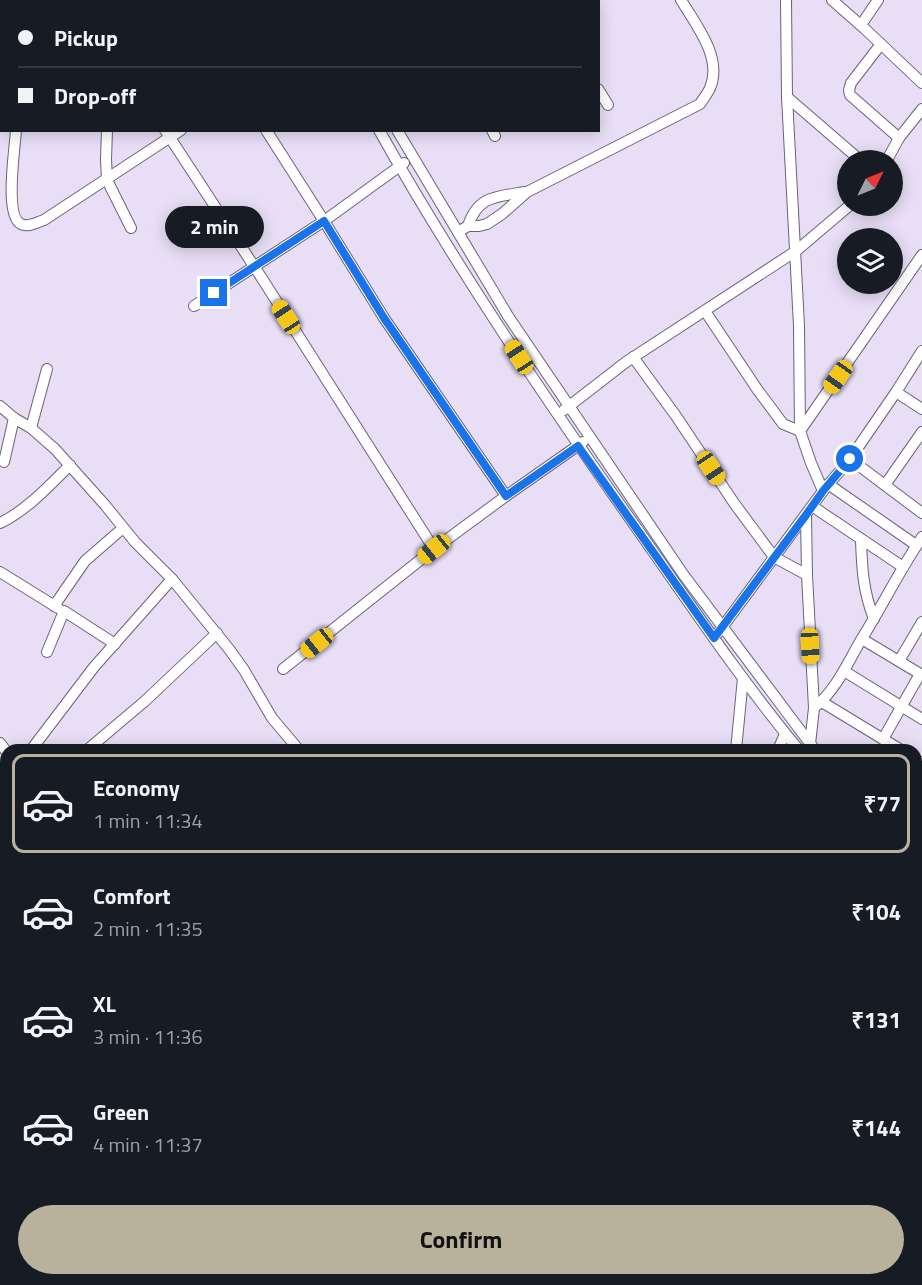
<!DOCTYPE html>
<html lang="en">
<head>
<meta charset="utf-8">
<style>
	:root { --surface:#171b24; --page:#242831; --text:#f1f3f6; --muted:#9ea1a6; --line:#363941; --accent:#b8b29d }
	body { margin:0; font-family:"Titillium Web",sans-serif; background:var(--page); color:var(--text); height:100vh; display:flex; flex-direction:column; font-size:22px; white-space:nowrap }
	* { box-sizing:border-box; margin:0 }
	p { font-size:20px; color:var(--muted) }
	.icon { flex:none; width:33px; height:33px; fill:none; stroke:currentColor; stroke-width:2; stroke-linecap:round; stroke-linejoin:round }
	.map { position:relative; flex:1; overflow:hidden }
	.panel { position:absolute; left:0px; top:744px; width:922px; height:542px; display:flex; flex-direction:column; background:var(--surface); border-radius:18px 18px 0 0; box-shadow:0 3px 15px #0003 }
	.panel>* { flex:none }
	.top-card { position:absolute; left:0px; top:0px; width:600px; height:132px; box-shadow:0 3px 15px #0003; display:grid; align-content:center; height:132px; padding:0 18px; background:var(--surface) }
	.needle { width:39px; rotate:47deg }
	.fabs { position:absolute; left:837px; top:150px; display:grid; gap:12px }
	.fabs a { display:grid; place-items:center; width:66px; height:66px; border-radius:50%; background:var(--surface); box-shadow:0 3px 15px #0003; font-size:30px }
	.end { position:absolute; width:27px; height:27px; margin:-14px; border:8px solid #1a73e8; background:#fff; box-shadow:0 0 0 3px #fff }
	.from { border-radius:50% }
	.bubble { position:absolute; height:42px; border-radius:21px; background:var(--surface); box-shadow:0 3px 15px #0003; font-size:20px; font-weight:700; line-height:42px; text-align:center }
	.car { position:absolute; width:18px; height:36px; margin:-18px -9px; border-radius:8px; box-shadow:0 0 4px 2px #0007; background:linear-gradient(#f5c518 24%,#345 0 40%,#f5c518 0 76%,#345 0 86%,#f5c518 0) }
	.top-card b { display:flex; align-items:center; gap:21px; height:57px; font-size:22px }
	.top-card b+b { border-top:2px solid var(--line) }
	.top-card i { width:15px; height:15px; background:var(--text) }
	ul { padding:10px 0 0; list-style:none }
	li { display:flex; align-items:center; gap:18px; height:99px; margin:0 12px 9px; padding:0 6px; border:3px solid transparent; border-radius:12px }
	li div { flex:1 }
	li b { display:block; font-size:22px }
	li em { font-style:normal; font-weight:700 }
	li.on { border-color:var(--accent) }
	li>.icon { width:54px; height:54px; stroke-width:1.5 }
	.button { display:flex; gap:12px; margin-top:auto; padding:12px 18px }
	.button a { flex:1; height:69px; border-radius:36px; background:var(--accent); color:#111; font-size:24px; font-weight:700; line-height:69px; text-align:center }
	.map>svg:first-child { display:block }
</style>
</head>
<body>
<div class="map">
<svg width="922" height="1285" viewBox="0 0 922 1285">
	<rect width="100%" height="100%" fill="#e8def6"/>
	<g fill="none" stroke-linecap="round" stroke-linejoin="round">
		<g stroke="#6b6278" stroke-width="12">
			<g id="minor">
				<path d="M80,0L81,2"/>
				<path d="M178,0L179,2"/>
				<path d="M306,0L307,2"/>
				<path d="M321,0L322,2"/>
				<path d="M422,0L423,2"/>
				<path d="M549,0L550,2"/>
				<path d="M832,0L865,29L922,83"/>
				<path d="M24,2V0"/>
				<path d="M134,2L136,0"/>
				<path d="M861,25L878,0"/>
				<path d="M881,44L851,83L849,90L850,95L899,138"/>
				<path d="M598,89L608,105"/>
				<path d="M787,97L860,160"/>
				<path d="M16,130C15,148 4,216 21,224C28,228 37,222 44,220L181,130"/>
				<path d="M107,130L106,159L107,180L131,228"/>
				<path d="M165,130L263,280L434,549"/>
				<path d="M266,130L324,221L384,318L506,496"/>
				<path d="M379,130C457,269 547,401 638,530C690,604 741,680 799,750"/>
				<path d="M397,130L508,316L683,574L815,750"/>
				<path d="M492,130L495,136"/>
				<path d="M887,160L899,138L922,109"/>
				<path d="M468,226C478,195 497,197 525,192"/>
				<path d="M458,232L468,226H479L487,224L502,214L527,192L700,104C703,99 708,93 710,88C723,58 696,25 681,0"/>
				<path d="M194,306L324,221L404,163"/>
				<path d="M705,311L757,389L783,424L800,431L922,255"/>
				<path d="M633,357L676,416L734,503L774,557L807,575"/>
				<path d="M896,392L922,409"/>
				<path d="M0,406L14,418L31,428L55,449L105,505L135,542L172,579L229,649L244,670L272,718L299,750"/>
				<path d="M564,410L626,362L796,251L849,206"/>
				<path d="M31,428L47,369"/>
				<path d="M850,459L922,513"/>
				<path d="M4,462L14,418"/>
				<path d="M828,484L916,545"/>
				<path d="M885,485L922,432"/>
				<path d="M823,491L850,459L896,392L922,351"/>
				<path d="M812,506L903,567"/>
				<path d="M806,515L807,575L814,708L810,744"/>
				<path d="M0,523C26,511 50,485 70,465"/>
				<path d="M861,540C862,569 863,591 874,619"/>
				<path d="M0,572L58,608"/>
				<path d="M54,606L85,561L123,528"/>
				<path d="M718,633L823,491L811,463L800,431L799,326L787,97L786,0"/>
				<path d="M862,639L922,675"/>
				<path d="M47,652L64,611L115,644"/>
				<path d="M899,661L922,622"/>
				<path d="M283,669L434,549L506,496L583,442"/>
				<path d="M844,671L922,719"/>
				<path d="M822,702L901,750"/>
				<path d="M814,708C836,690 847,664 861,640C882,606 900,570 922,537"/>
				<path d="M883,739L920,674"/>
				<path d="M0,743L6,751"/>
				<path d="M31,750L94,667L172,579"/>
				<path d="M87,750L145,701L217,633"/>
				<path d="M736,750L743,678"/>
				<path d="M778,750L785,734"/>
				<path d="M916,760L922,763"/>
				<path d="M916,783L922,773"/>
				<path d="M0,847L6,851"/>
				<path d="M916,863L922,869"/>
				<path d="M0,873L6,867"/>
				<path d="M916,885L922,891"/>
				<path d="M0,943L6,947"/>
				<path d="M916,1036L922,1040"/>
				<path d="M916,1064L922,1055"/>
				<path d="M916,1171L922,1162"/>
				<path d="M486,1280L494,1285"/>
				<path d="M519,1280L527,1285"/>
				<path d="M751,1280L752,1285"/>
				<path d="M667,1285L672,1280"/>
				<path d="M785,1285L789,1280"/>
				<path d="M848,1285L852,1280"/>
			</g>
		</g>
		<g stroke="#fff" stroke-width="18">
			<g id="highway">
				<path d="M916,1099L922,1090"/>
				<path d="M916,1140L922,1130"/>
				<path d="M807,1285L810,1280"/>
				<path d="M830,1285L833,1280"/>
			</g>
		</g>
		<use href="#minor" stroke="#fff" stroke-width="10"/>
		<use href="#highway" stroke="#a6a42d" stroke-width="16"/>
	</g>
	<g fill="none" stroke-linecap="round" stroke-linejoin="round">
		<path stroke="#1a73e8" stroke-width="8" d="M214,293L324,221L384,318L506,496L578,446L714,638L806,515L823,491L850,459"/>
	</g>
</svg>
<div class="fabs">
<a><svg class="needle" viewBox="-14 -14 28 28"><path d="M0-13l5 13h-10z" fill="#e53935"/><path d="M0 13l5-13h-10z" fill="#9ea1a6"/></svg></a>
<a><svg class="icon" aria-label="layers" viewBox="0 0 24 24"><path d="M12 4l9 5-9 5-9-5zM3 14l9 5 9-5"/></svg></a>
</div>
<i class="end from" style="left:850px;top:459px"></i>
<i class="end" style="left:214px;top:293px"></i>
<div class="bubble" style="left:165px;top:206px;width:99px">2 min</div>
<i class="car" style="left:286px;top:317px;rotate:327deg"></i>
<i class="car" style="left:519px;top:357px;rotate:327deg"></i>
<i class="car" style="left:838px;top:377px;rotate:215deg"></i>
<i class="car" style="left:711px;top:468px;rotate:146deg"></i>
<i class="car" style="left:434px;top:549px;rotate:231deg"></i>
<i class="car" style="left:317px;top:643px;rotate:231deg"></i>
<i class="car" style="left:810px;top:646px;rotate:177deg"></i>
<div class="top-card">
<b><i class="from"></i>Pickup</b>
<b><i></i>Drop-off</b>
</div>
<section class="panel">
<ul>
<li class="on"><svg class="icon" aria-label="car" viewBox="0 0 24 24"><path d="M5 17H2v-5l4-1 3-4h7l3 4 3 1v5h-3M9 17h6M6 11h13"/><circle cx="7" cy="17" r="2"/><circle cx="17" cy="17" r="2"/></svg><div><b>Economy</b><p>1 min · 11:34</p></div><em>₹77</em></li>
<li><svg class="icon" aria-label="car" viewBox="0 0 24 24"><path d="M5 17H2v-5l4-1 3-4h7l3 4 3 1v5h-3M9 17h6M6 11h13"/><circle cx="7" cy="17" r="2"/><circle cx="17" cy="17" r="2"/></svg><div><b>Comfort</b><p>2 min · 11:35</p></div><em>₹104</em></li>
<li><svg class="icon" aria-label="car" viewBox="0 0 24 24"><path d="M5 17H2v-5l4-1 3-4h7l3 4 3 1v5h-3M9 17h6M6 11h13"/><circle cx="7" cy="17" r="2"/><circle cx="17" cy="17" r="2"/></svg><div><b>XL</b><p>3 min · 11:36</p></div><em>₹131</em></li>
<li><svg class="icon" aria-label="car" viewBox="0 0 24 24"><path d="M5 17H2v-5l4-1 3-4h7l3 4 3 1v5h-3M9 17h6M6 11h13"/><circle cx="7" cy="17" r="2"/><circle cx="17" cy="17" r="2"/></svg><div><b>Green</b><p>4 min · 11:37</p></div><em>₹144</em></li>
</ul>
<div class="button"><a>Confirm</a></div>
</section>
</div>
</body>
</html>
